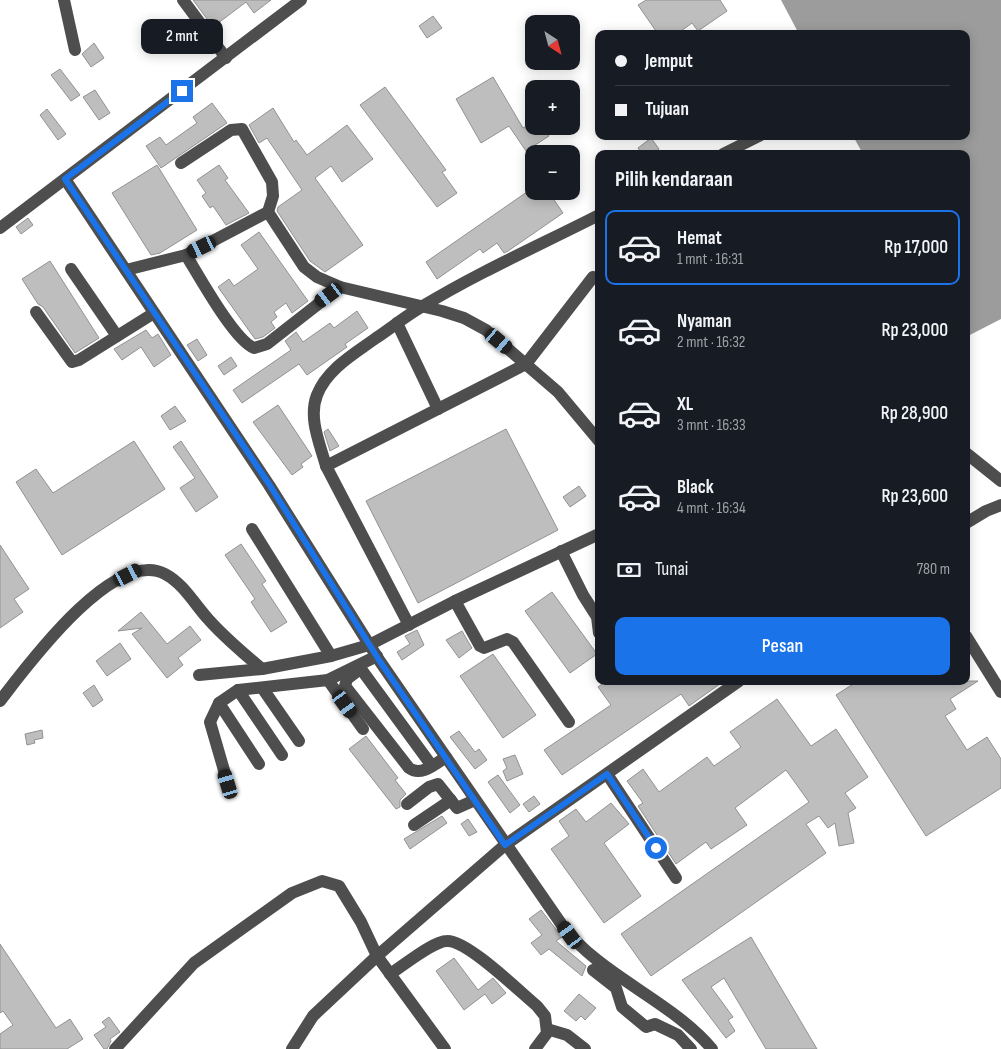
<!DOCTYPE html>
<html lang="id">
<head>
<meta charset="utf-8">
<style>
	:root { --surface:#171b24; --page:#242831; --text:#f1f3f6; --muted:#9ea1a6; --line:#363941; --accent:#1a73e8 }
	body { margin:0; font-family:"Sofia Sans Condensed",sans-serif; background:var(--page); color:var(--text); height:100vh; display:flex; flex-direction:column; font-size:19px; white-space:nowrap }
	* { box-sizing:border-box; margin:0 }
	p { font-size:16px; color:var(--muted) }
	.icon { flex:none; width:28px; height:28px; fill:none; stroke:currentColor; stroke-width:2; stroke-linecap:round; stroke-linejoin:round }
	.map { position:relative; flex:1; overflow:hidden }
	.sheet { position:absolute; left:595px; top:150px; width:375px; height:535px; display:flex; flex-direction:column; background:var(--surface); border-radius:10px; box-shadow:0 2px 12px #0003 }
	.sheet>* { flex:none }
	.hud { position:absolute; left:595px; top:30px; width:375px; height:110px; border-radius:10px; box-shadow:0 2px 12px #0003; display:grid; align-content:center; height:110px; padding:0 20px; background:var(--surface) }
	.needle { width:32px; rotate:144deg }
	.controls { position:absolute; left:525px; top:15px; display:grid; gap:10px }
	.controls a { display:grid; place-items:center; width:55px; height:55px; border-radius:10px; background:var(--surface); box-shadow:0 2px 12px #0003; font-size:25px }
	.end { position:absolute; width:22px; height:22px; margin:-11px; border:6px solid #1a73e8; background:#fff; box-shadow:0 0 0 2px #fff }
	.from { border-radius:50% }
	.bubble { position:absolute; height:35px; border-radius:10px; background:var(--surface); box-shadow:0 2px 12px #0003; font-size:16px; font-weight:600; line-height:35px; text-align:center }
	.car { position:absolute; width:15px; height:30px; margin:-15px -8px; border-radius:6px; box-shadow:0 0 4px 1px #0007; background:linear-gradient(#222 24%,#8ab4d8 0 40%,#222 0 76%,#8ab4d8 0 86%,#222 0) }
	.hud b { display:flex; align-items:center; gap:18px; height:48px; font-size:19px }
	.hud b+b { border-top:1px solid var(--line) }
	.hud i { width:12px; height:12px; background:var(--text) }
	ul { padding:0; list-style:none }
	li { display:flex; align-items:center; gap:15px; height:75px; margin:0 10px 8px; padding:0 10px; border:2px solid transparent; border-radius:10px }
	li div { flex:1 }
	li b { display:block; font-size:19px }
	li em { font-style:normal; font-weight:600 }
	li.current { border-color:var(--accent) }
	li>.icon { width:45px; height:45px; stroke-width:1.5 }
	h2 { padding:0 20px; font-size:22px; line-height:60px }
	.pay { display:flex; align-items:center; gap:12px; height:55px; padding:0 20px; font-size:19px }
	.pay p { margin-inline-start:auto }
	.cta { display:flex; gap:10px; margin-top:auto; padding:10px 20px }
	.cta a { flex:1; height:58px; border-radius:10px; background:var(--accent); color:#fff; font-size:20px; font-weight:600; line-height:58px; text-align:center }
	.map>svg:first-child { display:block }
</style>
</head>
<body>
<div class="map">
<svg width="1001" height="1049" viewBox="0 0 1001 1049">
	<rect width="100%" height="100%" fill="#fff"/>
	<path fill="#9c9c9c" d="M781,0H1001V319L966,337V154H863L853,136H966V34H799Z"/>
	<g fill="#bebebe" stroke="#929292">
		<path d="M193,0H271L254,13L246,2L213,27Z"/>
		<path d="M646,0H720L727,11L698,31L692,23L677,34H658L638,5Z"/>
		<path d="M433,16L442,28L427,38L419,26Z"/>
		<path d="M94,43L104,58L91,67L82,54Z"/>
		<path d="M60,69L80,95L71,101L51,75Z"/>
		<path d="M493,77L523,128L534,121V126H543L549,136L526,151L509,126L481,143L456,99Z"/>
		<path d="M385,87L446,170L442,172L457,193L437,207L360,105Z"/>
		<path d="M95,90L110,113L99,120L83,97Z"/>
		<path d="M212,103L227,123L161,168L146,146L160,137L166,145L197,123L193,117Z"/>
		<path d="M273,108L294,142L296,140L307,155L347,125L373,159L342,182L331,166L315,178L363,245L325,272L310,261L277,211L278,207L302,190L267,138L259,143L249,125Z"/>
		<path d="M47,109L66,134L58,140L40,115Z"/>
		<path d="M651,138L659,149L651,154H642L638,148Z"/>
		<path d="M157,165L197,230L160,253L151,255L112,193Z"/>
		<path d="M219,165L228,178L225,180L249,213L226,225L213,206L210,208L202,196L206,193L197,180Z"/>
		<path d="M534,187V191H548L563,213L508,251L504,253L497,243L483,253L480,249L437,279L426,262Z"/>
		<path d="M28,218L33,225L21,234L16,227Z"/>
		<path d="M259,232L308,301L292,313L286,303L274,312L277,317L271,322L275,328L263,337L255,339L218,287L229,279L234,286L258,269L241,245Z"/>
		<path d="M50,261L99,338L75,353L43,307L38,304L22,279Z"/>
		<path d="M357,311L368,328L345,344L347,347L307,375L299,364L242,403L233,390L291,350L285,341L296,332L303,342L330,323L334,328Z"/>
		<path d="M146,330L152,338L158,334L171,355L154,367L141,347L122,360L114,349Z"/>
		<path d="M197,339L207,355L198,361L187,345Z"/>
		<path d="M231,357L237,366L224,375L218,366Z"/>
		<path d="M278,405L312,456L301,464L303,467L292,475L253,422Z"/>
		<path d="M175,406L186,421L170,430L161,416Z"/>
		<path d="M328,429L339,446L330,451L324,432Z"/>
		<path d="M506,429L558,530L418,603L366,501Z"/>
		<path d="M134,441L165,489L62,555L16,482L36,469L53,493Z"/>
		<path d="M181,441L218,497L196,512L180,488L195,478L173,447Z"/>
		<path d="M579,486L586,496L570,507L563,497Z"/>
		<path d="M241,544L266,581L262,584L287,622L271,632L251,602L255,599L225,555Z"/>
		<path d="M0,545L29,589L14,599L23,612L0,628Z"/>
		<path d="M552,592L597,654L570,673L525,611Z"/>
		<path d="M141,612L167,644L190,626L201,640L178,658L183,665L167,678L132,634L142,628L118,631Z"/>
		<path d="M417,630L424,645L402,660L397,652L410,644L405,636Z"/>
		<path d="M462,631L472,648L459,658L446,640Z"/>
		<path d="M120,643L131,659L107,676L96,661Z"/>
		<path d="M493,654L536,715L503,738L460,676Z"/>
		<path d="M606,681H724L689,706L681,694L562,775L544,750L611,705L598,687Z"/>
		<path d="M858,681H978L950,699L956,709L945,716L967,750L987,737L1001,759V788L926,836L836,695Z"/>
		<path d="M94,685L103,700L93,707L83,693Z"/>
		<path d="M777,699L811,746L836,729L868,777L845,793L856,808L848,813L854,843L839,846L835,823L828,828L819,816L806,824L826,853L651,976L621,934L809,802L786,770L735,808L747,825L711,849L706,842L676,864L638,806L643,803L627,781L643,769L659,792L707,757L714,766L741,747L730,732Z"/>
		<path d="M42,730L43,738L34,740L35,743L27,745L25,734Z"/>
		<path d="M459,731L475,752L479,749L487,760L475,769L450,737Z"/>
		<path d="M366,736L398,778L395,780L406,794L400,800V807L396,809L349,749Z"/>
		<path d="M515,755L523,774L507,781L503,771L507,768L503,759Z"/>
		<path d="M498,775L520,805L510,813L488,782Z"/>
		<path d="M534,796L540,804L529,812L523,804Z"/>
		<path d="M611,803L629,824L604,843L641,896L604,923L551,849L569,836L559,821L576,809L586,822Z"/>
		<path d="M442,816L447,823L410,849L404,839Z"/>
		<path d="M468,819L477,832L469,836L461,824Z"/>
		<path d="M541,910L562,937L556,941L586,966L582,976L549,949L541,955L531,943L542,935L529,919Z"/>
		<path d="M751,937L817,1049H766L724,978L711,987L733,1017L728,1020L735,1031L726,1038L682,980Z"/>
		<path d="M0,944L56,1028L70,1019L83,1039L67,1049H0V1034L13,1025L3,1011L0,1013Z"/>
		<path d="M454,958L478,990L493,978L506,993L492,1004L485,994L464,1010L436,971Z"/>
		<path d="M579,994L596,1008L585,1020L581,1016L576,1021L564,1011Z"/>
		<path d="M109,1017L120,1032L110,1039L111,1041L107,1049H104L94,1035L106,1027L102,1022Z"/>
	</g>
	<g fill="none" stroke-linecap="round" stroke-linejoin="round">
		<g stroke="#4e4e4e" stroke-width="12">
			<path d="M64,0L75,50"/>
			<path d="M183,0L226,58"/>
			<path d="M723,154L759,136"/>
			<path d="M181,163L231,130L242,129L272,182L273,196L268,212L304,267L317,277L340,287L442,311L464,318L486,330L558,392L599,441"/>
			<path d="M65,179L269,485L379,660L562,925C599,975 672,1001 712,1049"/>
			<path d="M0,228L301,0"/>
			<path d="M186,255C199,276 234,340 254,348L267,344L340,287"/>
			<path d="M71,269L117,336"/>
			<path d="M126,270L186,255L268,212"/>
			<path d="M36,312L72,362L79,360L154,313"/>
			<path d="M397,323L438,409"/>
			<path d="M966,453L1001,481"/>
			<path d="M326,466C320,444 308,418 317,395C327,369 354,354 376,338C391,328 407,315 423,306C479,272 540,245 599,215"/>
			<path d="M966,523L986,511L1001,505"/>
			<path d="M252,529L331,656"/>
			<path d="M561,551L583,595L597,617L599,633"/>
			<path d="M455,601L480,646L484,648L507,639L513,642L569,722"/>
			<path d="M409,625L326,466L526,364L593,277"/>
			<path d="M966,636L1001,692"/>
			<path d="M361,669L432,766"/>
			<path d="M359,670L347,679L345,686L409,768C421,777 435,764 446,757"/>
			<path d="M199,675L262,669L331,656L369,645L455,601L599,534"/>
			<path d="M328,680L363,729"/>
			<path d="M263,689L299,741"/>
			<path d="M238,690L282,755"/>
			<path d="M0,701C27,666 114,547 165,574C184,584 195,605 209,620C225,638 243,653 262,669"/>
			<path d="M219,703L259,764"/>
			<path d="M607,774L676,878"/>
			<path d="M228,784L210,722L219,703L238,690L328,680L377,656"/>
			<path d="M407,804L429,787L438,784L457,808L475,800"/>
			<path d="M414,825L451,800"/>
			<path d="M593,970L616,988L622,1007L646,1027L655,1024L678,1035L691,1049"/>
			<path d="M390,974C403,966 433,941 447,941C467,940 519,991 537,1006L545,1016L547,1033L535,1049"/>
			<path d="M547,1029L567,1035L585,1049"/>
			<path d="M115,1049L194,963L292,893L322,881L339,886L361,922L377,956L445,1049"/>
			<path d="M292,1049L313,1016L377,956L505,845L739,681"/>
		</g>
	</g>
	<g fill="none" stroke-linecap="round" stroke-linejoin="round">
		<path stroke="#1a73e8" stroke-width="6" d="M182,91L65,179L269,484L379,660L505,845L607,774L656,848"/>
	</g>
</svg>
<div class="controls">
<a><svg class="needle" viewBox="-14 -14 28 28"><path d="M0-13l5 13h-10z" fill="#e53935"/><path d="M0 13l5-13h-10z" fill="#9ea1a6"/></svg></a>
<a>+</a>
<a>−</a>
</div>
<i class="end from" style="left:656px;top:848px"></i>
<i class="end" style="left:182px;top:91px"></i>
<div class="bubble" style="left:141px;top:19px;width:82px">2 mnt</div>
<i class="car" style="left:202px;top:247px;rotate:244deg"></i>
<i class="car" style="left:329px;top:295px;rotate:234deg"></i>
<i class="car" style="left:499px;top:341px;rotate:130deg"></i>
<i class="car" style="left:128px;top:575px;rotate:63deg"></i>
<i class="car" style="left:345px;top:704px;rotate:144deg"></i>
<i class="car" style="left:228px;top:784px;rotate:343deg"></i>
<i class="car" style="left:570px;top:935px;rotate:324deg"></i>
<div class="hud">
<b><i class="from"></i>Jemput</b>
<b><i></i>Tujuan</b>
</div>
<section class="sheet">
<h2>Pilih kendaraan</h2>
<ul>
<li class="current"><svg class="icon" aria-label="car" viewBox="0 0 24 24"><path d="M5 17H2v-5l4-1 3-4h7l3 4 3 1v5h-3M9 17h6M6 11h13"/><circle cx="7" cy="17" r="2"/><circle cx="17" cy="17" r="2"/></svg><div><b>Hemat</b><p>1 mnt · 16:31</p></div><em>Rp 17,000</em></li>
<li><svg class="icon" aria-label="car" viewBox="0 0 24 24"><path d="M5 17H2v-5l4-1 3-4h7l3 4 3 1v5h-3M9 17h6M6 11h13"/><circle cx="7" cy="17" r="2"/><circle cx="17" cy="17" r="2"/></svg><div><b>Nyaman</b><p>2 mnt · 16:32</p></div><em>Rp 23,000</em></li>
<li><svg class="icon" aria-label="car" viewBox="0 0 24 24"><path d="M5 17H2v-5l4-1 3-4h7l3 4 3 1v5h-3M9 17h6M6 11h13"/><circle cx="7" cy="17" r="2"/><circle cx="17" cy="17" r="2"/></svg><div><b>XL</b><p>3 mnt · 16:33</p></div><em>Rp 28,900</em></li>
<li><svg class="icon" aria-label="car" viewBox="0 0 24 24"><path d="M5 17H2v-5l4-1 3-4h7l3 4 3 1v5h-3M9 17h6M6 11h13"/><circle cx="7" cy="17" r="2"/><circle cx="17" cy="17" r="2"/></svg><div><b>Black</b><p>4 mnt · 16:34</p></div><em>Rp 23,600</em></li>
</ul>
<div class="pay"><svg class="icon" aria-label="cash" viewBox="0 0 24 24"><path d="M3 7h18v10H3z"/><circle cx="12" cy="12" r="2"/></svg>Tunai<p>780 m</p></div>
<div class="cta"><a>Pesan</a></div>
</section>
</div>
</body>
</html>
